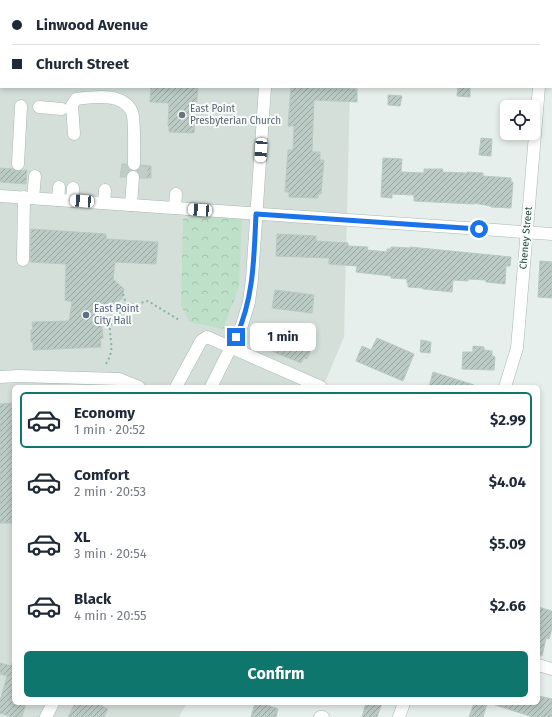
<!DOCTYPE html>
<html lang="en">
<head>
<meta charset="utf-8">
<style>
	:root { --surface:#fff; --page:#f2f2f3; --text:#1f2937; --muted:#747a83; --line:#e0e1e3; --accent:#0f766e }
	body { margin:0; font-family:"Fira Sans",sans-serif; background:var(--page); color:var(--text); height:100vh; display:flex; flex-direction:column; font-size:15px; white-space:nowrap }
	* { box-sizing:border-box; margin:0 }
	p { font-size:13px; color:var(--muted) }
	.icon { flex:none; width:22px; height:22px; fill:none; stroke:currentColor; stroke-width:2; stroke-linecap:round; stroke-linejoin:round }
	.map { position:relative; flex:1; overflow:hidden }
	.drawer { position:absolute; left:12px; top:385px; width:528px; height:320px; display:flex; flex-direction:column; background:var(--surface); border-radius:6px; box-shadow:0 2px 6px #0003 }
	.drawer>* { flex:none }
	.top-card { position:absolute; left:0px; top:0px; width:552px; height:88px; box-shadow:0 2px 6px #0003; display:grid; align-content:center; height:88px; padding:0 12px; background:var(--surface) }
	.buttons { position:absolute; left:500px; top:100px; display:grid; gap:8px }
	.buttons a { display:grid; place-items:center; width:40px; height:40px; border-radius:6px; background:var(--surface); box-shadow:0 2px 6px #0003; font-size:20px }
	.end { position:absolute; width:18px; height:18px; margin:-9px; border:5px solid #1a73e8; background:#fff; box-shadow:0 0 0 2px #fff }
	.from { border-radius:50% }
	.bubble { position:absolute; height:28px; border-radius:6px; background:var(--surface); box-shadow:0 2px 6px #0003; font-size:13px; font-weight:700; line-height:28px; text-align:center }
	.car { position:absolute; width:12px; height:24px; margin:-12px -6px; border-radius:5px; box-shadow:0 0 3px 1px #0007; background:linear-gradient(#fff 24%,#345 0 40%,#fff 0 76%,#345 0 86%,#fff 0) }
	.top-card b { display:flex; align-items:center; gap:14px; height:38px; font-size:15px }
	.top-card b+b { border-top:1px solid var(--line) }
	.top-card i { width:10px; height:10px; background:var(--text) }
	ul { padding:7px 0 0; list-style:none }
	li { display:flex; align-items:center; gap:12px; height:56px; margin:0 8px 6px; padding:0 4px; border:2px solid transparent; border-radius:6px }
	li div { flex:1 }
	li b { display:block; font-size:15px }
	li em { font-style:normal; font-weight:700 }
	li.selected { border-color:var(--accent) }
	li>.icon { width:36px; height:36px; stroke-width:1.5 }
	.primary-button { display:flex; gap:8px; margin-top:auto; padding:8px 12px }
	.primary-button a { flex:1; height:46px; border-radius:6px; background:var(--accent); color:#fff; font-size:16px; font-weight:700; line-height:46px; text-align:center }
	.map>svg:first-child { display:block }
</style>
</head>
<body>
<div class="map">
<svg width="552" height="717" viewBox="0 0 552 717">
	<defs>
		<pattern id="park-crowns" width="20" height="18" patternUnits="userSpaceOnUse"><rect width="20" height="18" fill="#bfe0c8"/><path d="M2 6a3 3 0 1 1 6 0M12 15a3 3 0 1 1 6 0" fill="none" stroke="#a4c1ad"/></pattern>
		<pattern id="building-hatch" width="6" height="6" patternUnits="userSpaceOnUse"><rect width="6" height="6" fill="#bbcac4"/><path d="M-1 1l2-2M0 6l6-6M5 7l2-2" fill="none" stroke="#98a6a0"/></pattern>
	</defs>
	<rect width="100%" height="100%" fill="#e6efeb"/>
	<path fill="#d4dfda" d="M0,0H352L1,1V87H350L344,337L323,387H14V703H187L179,717H0Z"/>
	<path fill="url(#park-crowns)" d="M206,214L242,218L239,287L223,329L189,322L181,305L183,219Z"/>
	<g fill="url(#building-hatch)" stroke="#b8c9c2">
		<path d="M151,87H198L194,133L169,132V127L168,126L169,103L150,102Z"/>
		<path d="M291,87L357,89V102L314,100L312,152H320V160H324L321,194H318V198L289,197V192H285L288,150H293L294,126H288Z"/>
		<path d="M458,87H470V97L457,96Z"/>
		<path d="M388,95L402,96L400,106L388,105Z"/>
		<path d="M481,138L492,139L491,156L479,155Z"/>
		<path d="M383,158L402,159L401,172L424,173V169H443L442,172L467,173V172L483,173V176L511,178V182H513L511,208L491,207V206L474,203V204L414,201V195L392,194V198L381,197Z"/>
		<path d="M122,164H126L130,170L127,173L125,177H120Z"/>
		<path d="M141,165L151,166V178H140V174L137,171L140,168Z"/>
		<path d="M0,168L13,169L17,171L27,170L26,184L0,182Z"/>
		<path d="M31,229L106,234V239L158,242L156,264L115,262L113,279L124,289L122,298L112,307L111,310L100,309L103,338L100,339L101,347L33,350V342H31V330H33L32,322L69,321L72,302L65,300L66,264L30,262Z"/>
		<path d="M277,234L316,236V241L348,243V246L368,247L367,250L387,252V249H391V247L410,248V247L511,257L510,266H506L505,284L486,282V280L468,279V281L453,280L452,292L423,289V288L408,287V283H407V279L391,278V276L356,272L357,266L329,264V258L276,256Z"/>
		<path d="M540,261L552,262V298L538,297Z"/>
		<path d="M275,290L314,295L312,313L272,308Z"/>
		<path d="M264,329L311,349L307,359L304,358L301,363L257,345Z"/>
		<path d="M377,338L414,354L403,381L356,361L362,346L371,350Z"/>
		<path d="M421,340L431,342L430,353L420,352Z"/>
		<path d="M473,346L484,347V350L492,351V356L495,357L494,370L462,369L463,352H473Z"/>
		<path d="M433,372L474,385V387H429Z"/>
		<path d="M14,403V523H0V404Z"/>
		<path d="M538,607L552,611V628L549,639L546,638L542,656H538Z"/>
		<path d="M0,663L11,666L12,663H14V703H26L22,717H13L0,713V701L7,676L0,674Z"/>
		<path d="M539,696L552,699V712L551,717H533L495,705V703H538Z"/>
		<path d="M75,703H96L108,709L104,717H68Z"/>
		<path d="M255,703H261L278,709L276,717H251Z"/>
		<path d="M366,703H382L377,717H362Z"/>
		<path d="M474,703H487L483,717H469Z"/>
	</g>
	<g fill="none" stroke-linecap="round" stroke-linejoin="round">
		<g stroke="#bfccc8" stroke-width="12" stroke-dasharray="12 6" stroke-linecap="butt">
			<path d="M127,177L128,164"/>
			<path d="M141,178L142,165"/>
		</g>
		<g stroke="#a8b8b2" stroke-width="13">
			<g id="minor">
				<path d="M431,0L446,1"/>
				<path d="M270,1V0"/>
				<path d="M546,1V0"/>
				<path d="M551,8H552"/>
				<path d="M39,107L62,109"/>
				<path d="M74,134L72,105L76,99C94,97 123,92 132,112C135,119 134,155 134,164"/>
				<path d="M18,164L21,106"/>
				<path d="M0,196L552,234"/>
				<path d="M33,198L35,176"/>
				<path d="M58,200L59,187"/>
				<path d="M72,201L73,188"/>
				<path d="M104,203L105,190"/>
				<path d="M131,205L133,177"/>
				<path d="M175,208L176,194"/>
				<path d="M23,260L24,197"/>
				<path d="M0,377L18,376L119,379L139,387"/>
				<path d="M176,387L201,341L207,337L321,387"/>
				<path d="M211,387L242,325L249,302L252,279L265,87"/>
				<path d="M505,387L517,348L539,87"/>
				<path d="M538,665L552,669"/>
				<path d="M46,717L53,703"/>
				<path d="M320,717H323"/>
				<path d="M399,717L404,703"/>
			</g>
		</g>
		<g stroke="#86b3a5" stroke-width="2" stroke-dasharray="2 3" stroke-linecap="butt">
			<path d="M123,294L127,307"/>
			<path d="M106,364C114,350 111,346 110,331C109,321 119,312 127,307C133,304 141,303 148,301L179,320"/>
		</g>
		<use href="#minor" stroke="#fff" stroke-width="12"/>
	</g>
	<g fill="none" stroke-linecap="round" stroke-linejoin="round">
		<path stroke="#1a73e8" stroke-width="5" d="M236,337C254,298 254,256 256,214L479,229"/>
	</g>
	<circle fill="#6b7280" stroke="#f7fbf9" stroke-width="1.5" cx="182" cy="115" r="4"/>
	<circle fill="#5c6f8a" stroke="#f7fbf9" stroke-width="1.5" cx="86" cy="315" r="4"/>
	<g text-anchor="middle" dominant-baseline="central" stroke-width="4" stroke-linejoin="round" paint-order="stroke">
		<g font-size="10" fill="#5b616d" stroke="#f7fbf9" text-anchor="start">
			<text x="190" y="109">East Point<tspan x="190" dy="12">Presbyterian Church</tspan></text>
		</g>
		<g font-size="10" fill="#24423a" stroke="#f7fbf9">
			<text transform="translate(526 238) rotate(-85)">Cheney Street</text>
		</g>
		<g font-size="10" fill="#4e5e75" stroke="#f7fbf9" text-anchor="start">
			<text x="94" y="309">East Point<tspan x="94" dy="12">City Hall</tspan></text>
		</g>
	</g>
</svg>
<div class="buttons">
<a><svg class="icon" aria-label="locate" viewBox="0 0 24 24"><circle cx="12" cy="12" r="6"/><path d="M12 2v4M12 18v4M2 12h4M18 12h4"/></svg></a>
</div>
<i class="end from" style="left:479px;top:229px"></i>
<i class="end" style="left:236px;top:337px"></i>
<div class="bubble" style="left:250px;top:323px;width:66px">1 min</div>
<i class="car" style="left:261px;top:150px;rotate:184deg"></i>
<i class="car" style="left:82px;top:201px;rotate:274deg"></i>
<i class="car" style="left:200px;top:210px;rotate:274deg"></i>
<div class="top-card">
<b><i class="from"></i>Linwood Avenue</b>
<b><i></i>Church Street</b>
</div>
<section class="drawer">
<ul>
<li class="selected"><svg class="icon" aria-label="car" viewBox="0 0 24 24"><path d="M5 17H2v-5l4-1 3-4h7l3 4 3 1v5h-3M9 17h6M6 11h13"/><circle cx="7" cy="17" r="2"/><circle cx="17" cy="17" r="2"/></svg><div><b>Economy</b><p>1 min · 20:52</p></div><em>$2.99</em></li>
<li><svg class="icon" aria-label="car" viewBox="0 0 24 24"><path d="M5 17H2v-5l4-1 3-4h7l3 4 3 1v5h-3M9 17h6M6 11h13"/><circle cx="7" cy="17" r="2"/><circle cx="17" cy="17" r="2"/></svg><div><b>Comfort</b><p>2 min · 20:53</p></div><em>$4.04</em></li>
<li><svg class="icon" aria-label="car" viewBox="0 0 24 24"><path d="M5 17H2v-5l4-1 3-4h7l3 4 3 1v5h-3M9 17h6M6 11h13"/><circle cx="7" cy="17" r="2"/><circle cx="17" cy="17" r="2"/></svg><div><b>XL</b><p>3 min · 20:54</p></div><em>$5.09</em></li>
<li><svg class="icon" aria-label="car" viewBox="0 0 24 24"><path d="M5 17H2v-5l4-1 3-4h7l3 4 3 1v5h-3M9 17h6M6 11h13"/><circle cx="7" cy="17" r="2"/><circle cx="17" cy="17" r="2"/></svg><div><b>Black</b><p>4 min · 20:55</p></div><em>$2.66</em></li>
</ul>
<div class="primary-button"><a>Confirm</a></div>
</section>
</div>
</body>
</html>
